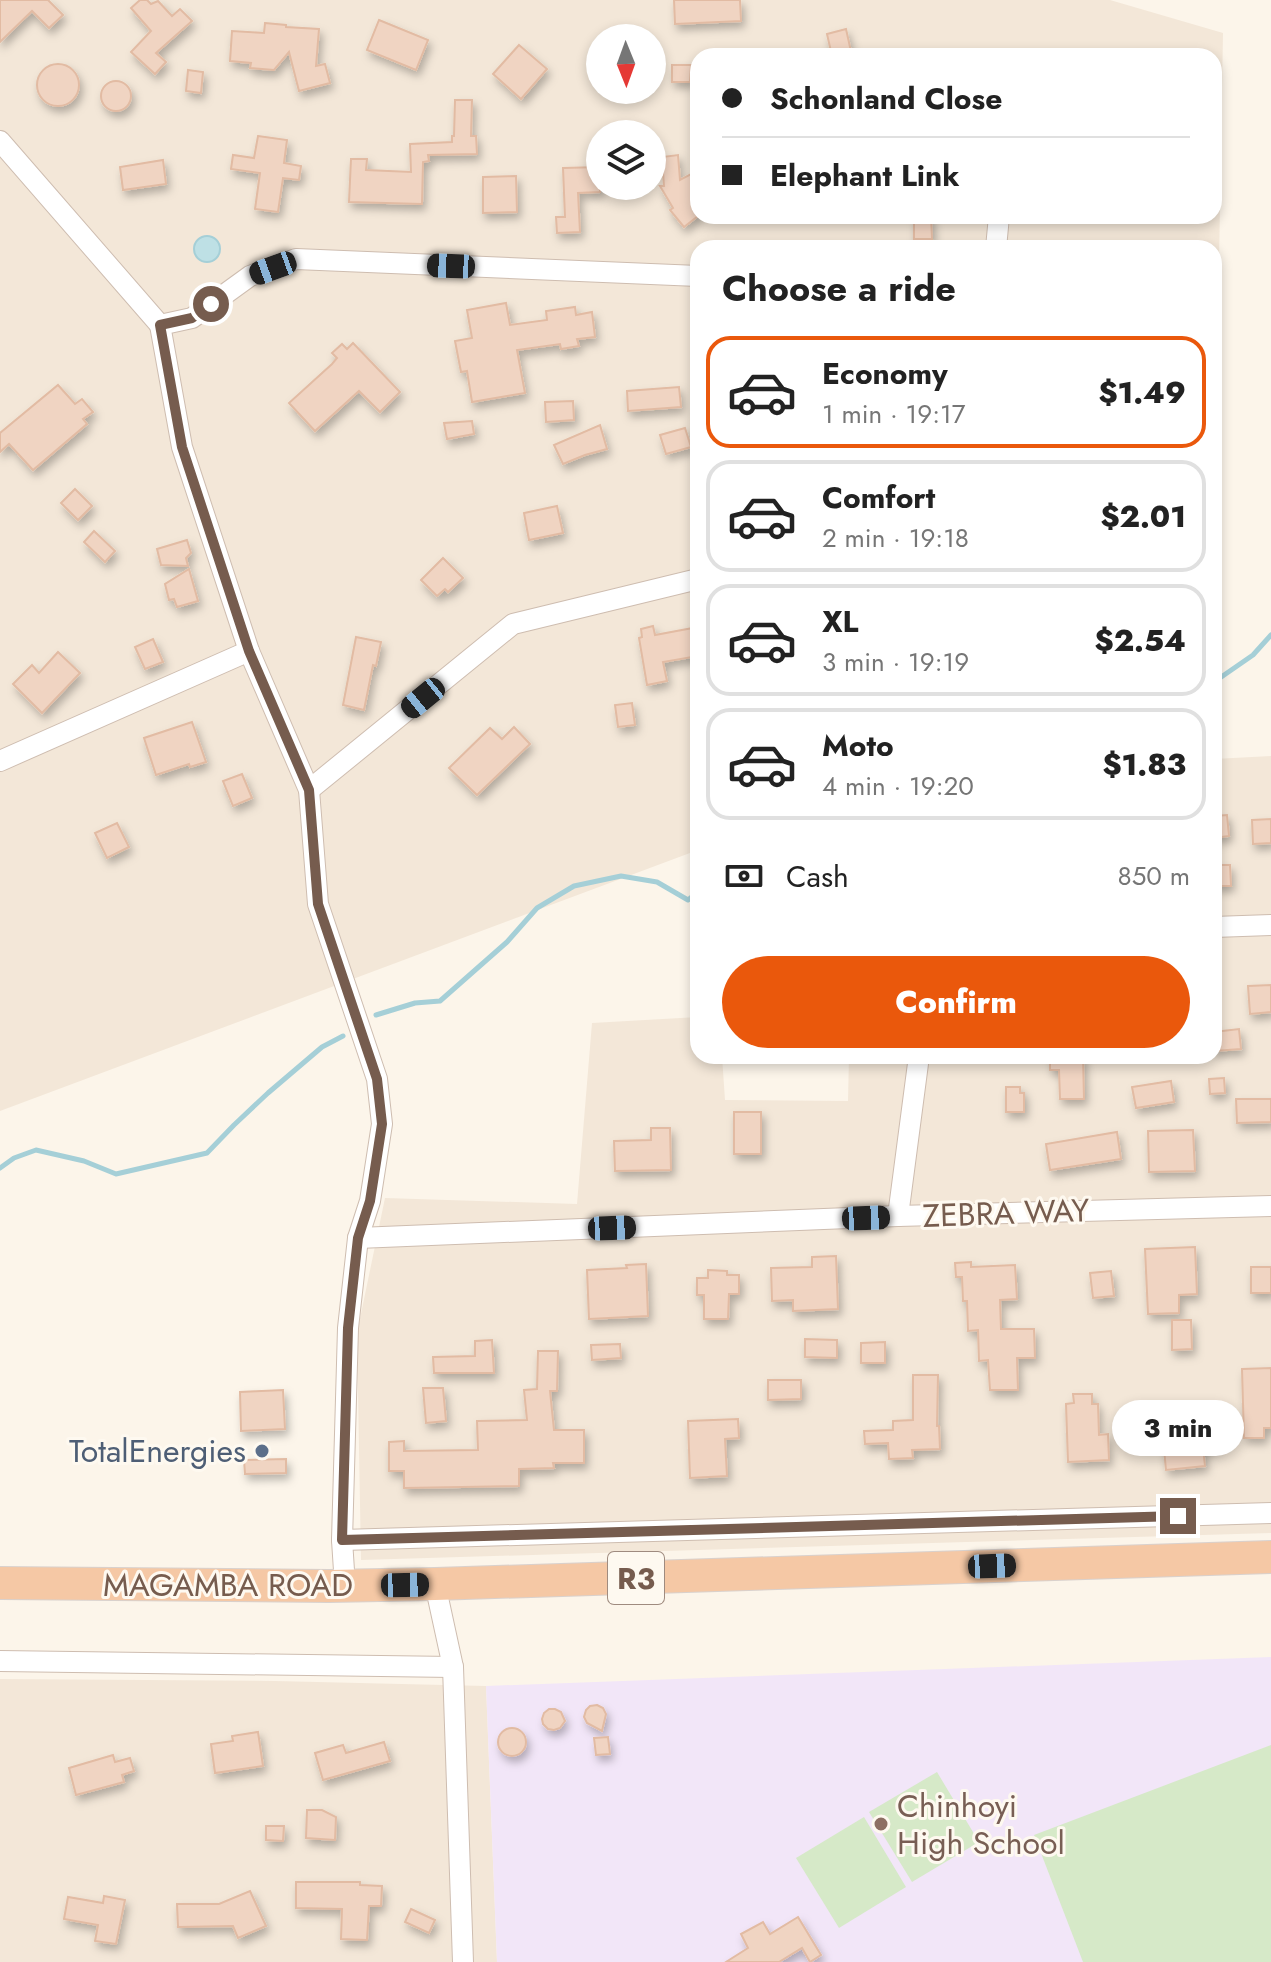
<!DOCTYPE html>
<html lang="en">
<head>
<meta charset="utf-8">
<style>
	:root { --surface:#fff; --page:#f2f2f2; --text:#222; --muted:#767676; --line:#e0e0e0; --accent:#ea580c }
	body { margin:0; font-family:Jost,sans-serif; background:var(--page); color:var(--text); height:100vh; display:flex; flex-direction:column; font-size:30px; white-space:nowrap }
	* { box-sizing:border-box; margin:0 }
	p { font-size:26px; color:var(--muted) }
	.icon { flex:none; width:44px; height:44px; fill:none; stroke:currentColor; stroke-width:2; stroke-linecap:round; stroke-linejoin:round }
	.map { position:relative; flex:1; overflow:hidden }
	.drawer { position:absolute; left:690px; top:240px; width:532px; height:824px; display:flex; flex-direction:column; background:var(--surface); border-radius:24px; box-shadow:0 4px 12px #0003 }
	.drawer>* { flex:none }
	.banner { position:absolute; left:690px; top:48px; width:532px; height:176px; border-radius:24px; box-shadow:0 4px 12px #0003; display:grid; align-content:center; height:176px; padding:0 32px; background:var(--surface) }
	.needle { width:52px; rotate:179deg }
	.controls { position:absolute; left:586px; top:24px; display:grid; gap:16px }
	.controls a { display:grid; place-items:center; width:80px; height:80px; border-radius:50%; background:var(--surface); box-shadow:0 4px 12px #0003; font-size:40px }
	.end { position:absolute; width:36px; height:36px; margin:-18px; border:10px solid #765c4e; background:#fff; box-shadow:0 0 0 4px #fff }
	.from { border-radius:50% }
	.bubble { position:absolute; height:56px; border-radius:28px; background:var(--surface); box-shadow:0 4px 12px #0003; font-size:26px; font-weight:800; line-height:56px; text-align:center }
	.car { position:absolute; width:24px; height:48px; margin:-24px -12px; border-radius:10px; box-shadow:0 0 6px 2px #0007; background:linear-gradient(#222 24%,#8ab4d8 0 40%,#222 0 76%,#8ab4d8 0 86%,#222 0) }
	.banner b { display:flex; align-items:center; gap:28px; height:76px; font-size:30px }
	.banner b+b { border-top:2px solid var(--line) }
	.banner i { width:20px; height:20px; background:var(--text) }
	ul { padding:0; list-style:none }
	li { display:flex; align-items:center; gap:24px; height:112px; margin:0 16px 12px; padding:0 16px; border:4px solid var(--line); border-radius:24px }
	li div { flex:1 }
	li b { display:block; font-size:30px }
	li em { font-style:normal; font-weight:800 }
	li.on { border-color:var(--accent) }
	li>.icon { width:72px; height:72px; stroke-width:1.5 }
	h2 { padding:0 32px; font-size:36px; line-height:96px }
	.pay { display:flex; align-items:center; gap:20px; height:88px; padding:0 32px; font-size:30px }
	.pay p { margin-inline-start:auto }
	.primary-button { display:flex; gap:16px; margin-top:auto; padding:16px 32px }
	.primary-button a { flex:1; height:92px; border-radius:48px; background:var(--accent); color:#fff; font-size:32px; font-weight:800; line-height:92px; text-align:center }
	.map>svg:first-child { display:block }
</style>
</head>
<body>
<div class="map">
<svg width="1271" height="1962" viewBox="0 0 1271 1962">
	<defs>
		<filter id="shadow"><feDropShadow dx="3" dy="5.5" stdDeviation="4" flood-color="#0004"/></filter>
	</defs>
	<rect width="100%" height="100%" fill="#fcf5ea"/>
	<g fill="#f3e7d8" fill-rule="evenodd">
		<path d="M0,0H1110L1223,33L1219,263L1214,335V248H698V850L0,1111ZM600,38H652V90H600ZM698,56H1214V216H698ZM600,134H652V186H600Z"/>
		<path d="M1271,756V1533L361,1560L357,1333L385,1198L577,1204L592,1023L698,1017V1056H722L725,1100L848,1101L849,1056H1214V759Z"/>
		<path d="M0,1679L275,1681L486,1686L497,1962H0Z"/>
	</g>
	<path fill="#f2e6f8" d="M1271,1657V1962H497L486,1686Z"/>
	<g fill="#d6e9c8">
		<path d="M1271,1745V1962H1083L1034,1835Z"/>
		<path d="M937,1772L979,1842L912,1882L869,1812Z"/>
		<path d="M864,1817L906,1887L839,1928L796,1858Z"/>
	</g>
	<circle fill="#bee0e5" stroke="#a5cfd7" stroke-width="2" cx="207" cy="249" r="13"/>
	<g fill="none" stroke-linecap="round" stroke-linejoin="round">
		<g stroke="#a5cfd7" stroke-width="5">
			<path d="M1214,682L1253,655L1271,635"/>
			<path d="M376,1015L415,1003L440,1001L507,942L537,908L574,886L621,876L657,882L688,900L698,892"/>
			<path d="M0,1168L14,1158L36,1150L84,1161L116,1174L207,1153L234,1125L268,1093L322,1047L343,1036"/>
		</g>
	</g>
	<g fill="#f0d4c2" stroke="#e2bba3" stroke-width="2" filter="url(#shadow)">
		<path d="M0,0H48L63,15L49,28L32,11L0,42Z"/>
		<path d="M140,0H147L151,4L158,1L172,16L180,9L192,21L156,53L166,62L155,74L131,52L151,31L131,8Z"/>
		<path d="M674,0H740L741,21L675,24Z"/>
		<path d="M379,20L428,40L416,70L367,50Z"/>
		<path d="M265,23L286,25V27L319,29L316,66L325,64L330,83L299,91L289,52L274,70L250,68L251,63L230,61L232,31L264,33Z"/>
		<path d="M846,29L852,56H832L827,34Z"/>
		<path d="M519,45L547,69L521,99L493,74Z"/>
		<circle cx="58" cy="85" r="21"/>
		<path d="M672,65H691L690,82H672Z"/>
		<path d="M188,70L203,72L201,93L186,91Z"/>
		<circle cx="116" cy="96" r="15"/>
		<path d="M455,100H472L471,136H476L477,154L428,155L429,161L423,162L422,204L349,202L351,159H367L366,170L411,172L410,144L452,142V136H454Z"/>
		<path d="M258,136L287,140L284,163L301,166L299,180L283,178L278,212L255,209L260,173L231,169L233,155L254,158Z"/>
		<path d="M678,155L680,180L693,173L698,182V216L684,227L670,210L673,208L660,186H664L662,157Z"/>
		<path d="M163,160L166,184L123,190L120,167Z"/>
		<path d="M600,167V192L578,193L580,232L557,233L556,217H565L563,168Z"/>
		<path d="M516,176L517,212L483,213V177Z"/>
		<path d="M914,216H931L932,239H914Z"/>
		<path d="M506,303L510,325L547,320L546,311L575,307L576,315L592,312L595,337L577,339L579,346L561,349L560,344L517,350L525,393L472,402L467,371L461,372L455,341L472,338L467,310Z"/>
		<path d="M353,343L400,392L380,412L359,391L315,431L289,403L332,364L337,358L332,353L342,344L347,349Z"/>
		<path d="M58,385L75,404L82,399L93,412L83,419L87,424L33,470L9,444L0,452V433Z"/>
		<path d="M679,387L681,407L628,411L627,391Z"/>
		<path d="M573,401L574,420L546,422L545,402Z"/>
		<path d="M472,421L474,434L447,439L444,423Z"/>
		<path d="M600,425L607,449L585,455L563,464L554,445Z"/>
		<path d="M685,428L691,447L666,454L660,435Z"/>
		<path d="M75,489L92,506L78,520L61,503Z"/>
		<path d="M557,506L563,533L529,540L524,513Z"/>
		<path d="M94,531L115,551L105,562L84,542Z"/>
		<path d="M187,540L191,553L186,558L188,566L161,565L157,549Z"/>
		<path d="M443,558L463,578L448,592L445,589L437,596L421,580Z"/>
		<path d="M189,569L198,601L177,607L174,599L169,600L165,584Z"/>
		<path d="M653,626L655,635L698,627V656L663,662L667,681L647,685L639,638L642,637L641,629Z"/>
		<path d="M356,637L381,642L376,666L373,665L364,710L343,705Z"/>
		<path d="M153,639L163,662L145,669L135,647Z"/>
		<path d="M58,652L80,673L42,713L13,684L32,665L39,673Z"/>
		<path d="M632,703L635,725L618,727L615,705Z"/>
		<path d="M192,722L206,762L190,767L189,764L156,775L144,738Z"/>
		<path d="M514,727L530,744L477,795L449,768L490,728L502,739Z"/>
		<path d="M242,774L252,798L233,806L223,781Z"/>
		<path d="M1227,815L1229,836L1214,838V816Z"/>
		<path d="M1271,819V843L1253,844L1252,820Z"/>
		<path d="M117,823L129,847L107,858L95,833Z"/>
		<path d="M1214,865H1230L1231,886H1214Z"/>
		<path d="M1271,985V1012L1250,1014L1248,986Z"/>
		<path d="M1239,1029L1241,1049L1214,1051V1032Z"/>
		<path d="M1050,1056H1083L1084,1099H1060L1059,1070H1050Z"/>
		<path d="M1224,1078L1225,1093L1210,1094L1209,1079Z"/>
		<path d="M1171,1081L1174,1102L1136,1108L1132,1087Z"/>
		<path d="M1006,1087H1020V1093H1024V1112H1006Z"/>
		<path d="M1236,1099H1271V1122L1237,1123Z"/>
		<rect x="734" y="1112" width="27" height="42"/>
		<path d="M651,1128H670L671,1170L615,1171L614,1141L651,1140Z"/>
		<path d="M1193,1130L1195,1171L1149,1172L1148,1131Z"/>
		<path d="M1117,1132L1121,1159L1050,1170L1046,1144Z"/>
		<path d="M1195,1247L1197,1294L1179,1295V1313L1148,1314L1145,1249Z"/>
		<path d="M836,1256L838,1309L793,1311V1300L772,1301L771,1268L812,1267V1257Z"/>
		<path d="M971,1262V1267L1015,1265L1017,1299L1000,1300L1001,1329H1034L1035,1358H1017L1018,1390H990L988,1360L979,1361L978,1330L968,1331L967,1301H963L962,1277H956L955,1263Z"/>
		<path d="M646,1264L648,1316L589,1319L587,1270L627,1268L626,1265Z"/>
		<rect x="1251" y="1267" width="20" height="26"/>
		<path d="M708,1270L727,1271V1275H739V1294H729L728,1319H704V1295H697V1278H708Z"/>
		<path d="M1111,1271L1114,1296L1093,1298L1090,1273Z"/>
		<path d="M1172,1320H1191L1192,1349L1172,1350Z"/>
		<path d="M805,1339L837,1340V1358L805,1357Z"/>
		<path d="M492,1340L494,1373H434L433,1357L475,1356V1341Z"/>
		<path d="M885,1342V1363H861V1343Z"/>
		<path d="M620,1344L621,1358L592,1360L591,1345Z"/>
		<path d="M538,1351H558L557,1391H550L554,1430H584V1463H553L554,1468L519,1469V1486L404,1488V1471H389V1442L404,1441V1451L478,1450L477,1421L527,1420L524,1390L537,1389Z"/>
		<path d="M1271,1368V1428H1264V1438H1244L1242,1369Z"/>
		<path d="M913,1375H938L937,1426H939L940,1449L912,1450L913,1458L889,1459L888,1443L865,1444L864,1431L893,1430V1421L913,1420Z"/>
		<path d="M768,1380H801V1399L768,1400Z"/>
		<path d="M423,1388H443L446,1421L426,1423Z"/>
		<path d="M283,1390L285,1429L241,1431L240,1392Z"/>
		<path d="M1073,1394H1092V1404H1098L1099,1435L1108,1434L1109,1460L1068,1462L1066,1404L1074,1403Z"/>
		<path d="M1213,1409L1216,1447L1203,1448L1205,1466L1166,1470L1161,1418L1172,1417V1413Z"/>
		<path d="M738,1419L739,1438L725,1439L727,1476L690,1478L688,1421Z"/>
		<path d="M286,1459V1473L245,1474L244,1460Z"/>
		<path d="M597,1705L603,1708L606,1714L602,1731L587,1723L584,1717L586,1710L590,1706Z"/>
		<path d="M549,1709H555L561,1712L565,1721L560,1728L554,1730L548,1729L543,1724L542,1719L544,1713Z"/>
		<circle cx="512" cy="1742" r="14"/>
		<path d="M258,1732L263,1766L215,1773L211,1744L233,1741L232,1736Z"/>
		<path d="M608,1737L610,1754L596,1755L594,1738Z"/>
		<path d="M384,1742L390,1761L323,1780L315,1753L343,1745L346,1753Z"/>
		<path d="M113,1755L115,1762L130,1758L134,1771L122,1775L124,1782L76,1795L69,1768Z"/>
		<path d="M307,1810H322L336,1817L335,1840L306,1838Z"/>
		<path d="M266,1826H284L283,1841L266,1840Z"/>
		<path d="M296,1882H360V1885L382,1886L381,1906H369L367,1940L341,1939L342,1909L296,1908Z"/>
		<path d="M250,1891L266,1926L238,1938L233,1926L178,1927L177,1904H219Z"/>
		<path d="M104,1896L125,1900L116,1944L95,1941L98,1925L64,1919L68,1897L103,1903Z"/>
		<path d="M411,1909L435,1920L429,1933L405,1922Z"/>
		<path d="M798,1917L821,1955L810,1962L802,1948L779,1962H726L748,1948L741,1934L763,1922L770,1934Z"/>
	</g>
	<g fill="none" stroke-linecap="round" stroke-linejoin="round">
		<g stroke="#cebdb0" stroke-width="22">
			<g id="minor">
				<path d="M0,141L160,325"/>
				<path d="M996,248L999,216"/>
				<path d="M0,761L249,651"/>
				<path d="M309,790L513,624L698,579"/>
				<path d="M1214,927L1271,925"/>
				<path d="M898,1216L919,1056"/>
				<path d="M358,1238L898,1216L1271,1206"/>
				<path d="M342,1540L1271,1513"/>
				<path d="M435,1584L453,1667L463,1962"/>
				<path d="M345,1586L342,1540L348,1328L358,1238L370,1201L382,1124L377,1079L318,904L309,790L249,651L182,447L160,325L192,318L250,276L296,259L698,276"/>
				<path d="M0,1661L453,1667"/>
			</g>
		</g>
		<g stroke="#d9d1cd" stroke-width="34">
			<path id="trunk" d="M0,1583L329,1586L435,1584L1271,1557"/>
		</g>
		<use href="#minor" stroke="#fff" stroke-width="20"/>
		<use href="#trunk" stroke="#f5c8a5" stroke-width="32"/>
	</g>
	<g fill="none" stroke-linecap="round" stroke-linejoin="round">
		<path stroke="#765c4e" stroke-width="10" d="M211,304L192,318L160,325L182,447L249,651L309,790L318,904L377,1079L382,1124L370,1201L358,1238L348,1328L342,1540L1178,1516"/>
	</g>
	<circle fill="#5c6f8a" stroke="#fef9f0" stroke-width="3" cx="262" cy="1451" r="8"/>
	<circle fill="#8d6e63" stroke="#fef9f0" stroke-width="3" cx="881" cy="1824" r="8"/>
	<g text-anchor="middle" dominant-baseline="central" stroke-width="6" stroke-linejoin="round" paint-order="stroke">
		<rect fill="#fef9f0" stroke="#9f8b7f" stroke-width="2" x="608" y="1552" width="56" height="52" rx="6"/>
		<g font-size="30" font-weight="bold" fill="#765c4e">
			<text x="636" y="1578">R3</text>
		</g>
		<g font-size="32" fill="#765c4e" stroke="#fef9f0">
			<text transform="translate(1006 1213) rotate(-2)">ZEBRA WAY</text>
			<text x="228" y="1585">MAGAMBA ROAD</text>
		</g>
		<g font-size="32" fill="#4e5e75" stroke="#fef9f0" text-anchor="end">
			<text x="246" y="1451">TotalEnergies</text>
		</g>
		<g font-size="32" fill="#785e54" stroke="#fef9f0" text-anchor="start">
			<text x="897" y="1806">Chinhoyi<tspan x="897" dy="37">High School</tspan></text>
		</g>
	</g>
</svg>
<div class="controls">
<a><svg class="needle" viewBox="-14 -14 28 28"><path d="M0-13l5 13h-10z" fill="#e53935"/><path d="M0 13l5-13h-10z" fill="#767676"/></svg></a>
<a><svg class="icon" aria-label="layers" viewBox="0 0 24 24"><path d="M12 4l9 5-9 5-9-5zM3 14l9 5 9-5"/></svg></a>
</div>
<i class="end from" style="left:211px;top:304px"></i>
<i class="end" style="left:1178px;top:1516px"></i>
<div class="bubble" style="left:1112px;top:1400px;width:132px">3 min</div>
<i class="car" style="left:451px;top:266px;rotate:272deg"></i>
<i class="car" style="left:273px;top:268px;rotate:250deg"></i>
<i class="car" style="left:423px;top:698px;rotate:231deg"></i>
<i class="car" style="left:866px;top:1218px;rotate:88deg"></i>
<i class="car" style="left:612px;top:1228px;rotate:88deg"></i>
<i class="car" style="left:992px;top:1566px;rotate:88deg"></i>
<i class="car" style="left:405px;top:1585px;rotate:89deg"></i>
<div class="banner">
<b><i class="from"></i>Schonland Close</b>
<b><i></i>Elephant Link</b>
</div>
<section class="drawer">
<h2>Choose a ride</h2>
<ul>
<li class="on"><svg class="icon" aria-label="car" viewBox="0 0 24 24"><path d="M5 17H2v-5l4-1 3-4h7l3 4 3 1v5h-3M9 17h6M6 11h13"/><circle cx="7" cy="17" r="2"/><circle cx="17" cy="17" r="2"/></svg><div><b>Economy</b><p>1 min · 19:17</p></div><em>$1.49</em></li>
<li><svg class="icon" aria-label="car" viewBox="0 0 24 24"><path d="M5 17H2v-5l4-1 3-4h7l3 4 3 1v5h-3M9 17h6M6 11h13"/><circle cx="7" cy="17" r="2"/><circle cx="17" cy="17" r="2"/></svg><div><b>Comfort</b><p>2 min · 19:18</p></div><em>$2.01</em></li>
<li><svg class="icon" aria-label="car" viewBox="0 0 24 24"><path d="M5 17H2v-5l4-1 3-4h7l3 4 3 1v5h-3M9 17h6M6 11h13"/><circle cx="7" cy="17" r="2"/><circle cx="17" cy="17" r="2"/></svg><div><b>XL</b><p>3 min · 19:19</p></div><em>$2.54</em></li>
<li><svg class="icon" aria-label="car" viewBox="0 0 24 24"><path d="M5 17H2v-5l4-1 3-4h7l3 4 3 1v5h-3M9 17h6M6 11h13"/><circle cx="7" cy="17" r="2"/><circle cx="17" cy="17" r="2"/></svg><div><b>Moto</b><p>4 min · 19:20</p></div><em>$1.83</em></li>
</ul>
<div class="pay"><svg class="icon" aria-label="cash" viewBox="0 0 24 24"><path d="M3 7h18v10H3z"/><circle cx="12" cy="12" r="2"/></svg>Cash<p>850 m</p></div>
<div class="primary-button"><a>Confirm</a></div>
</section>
</div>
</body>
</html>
